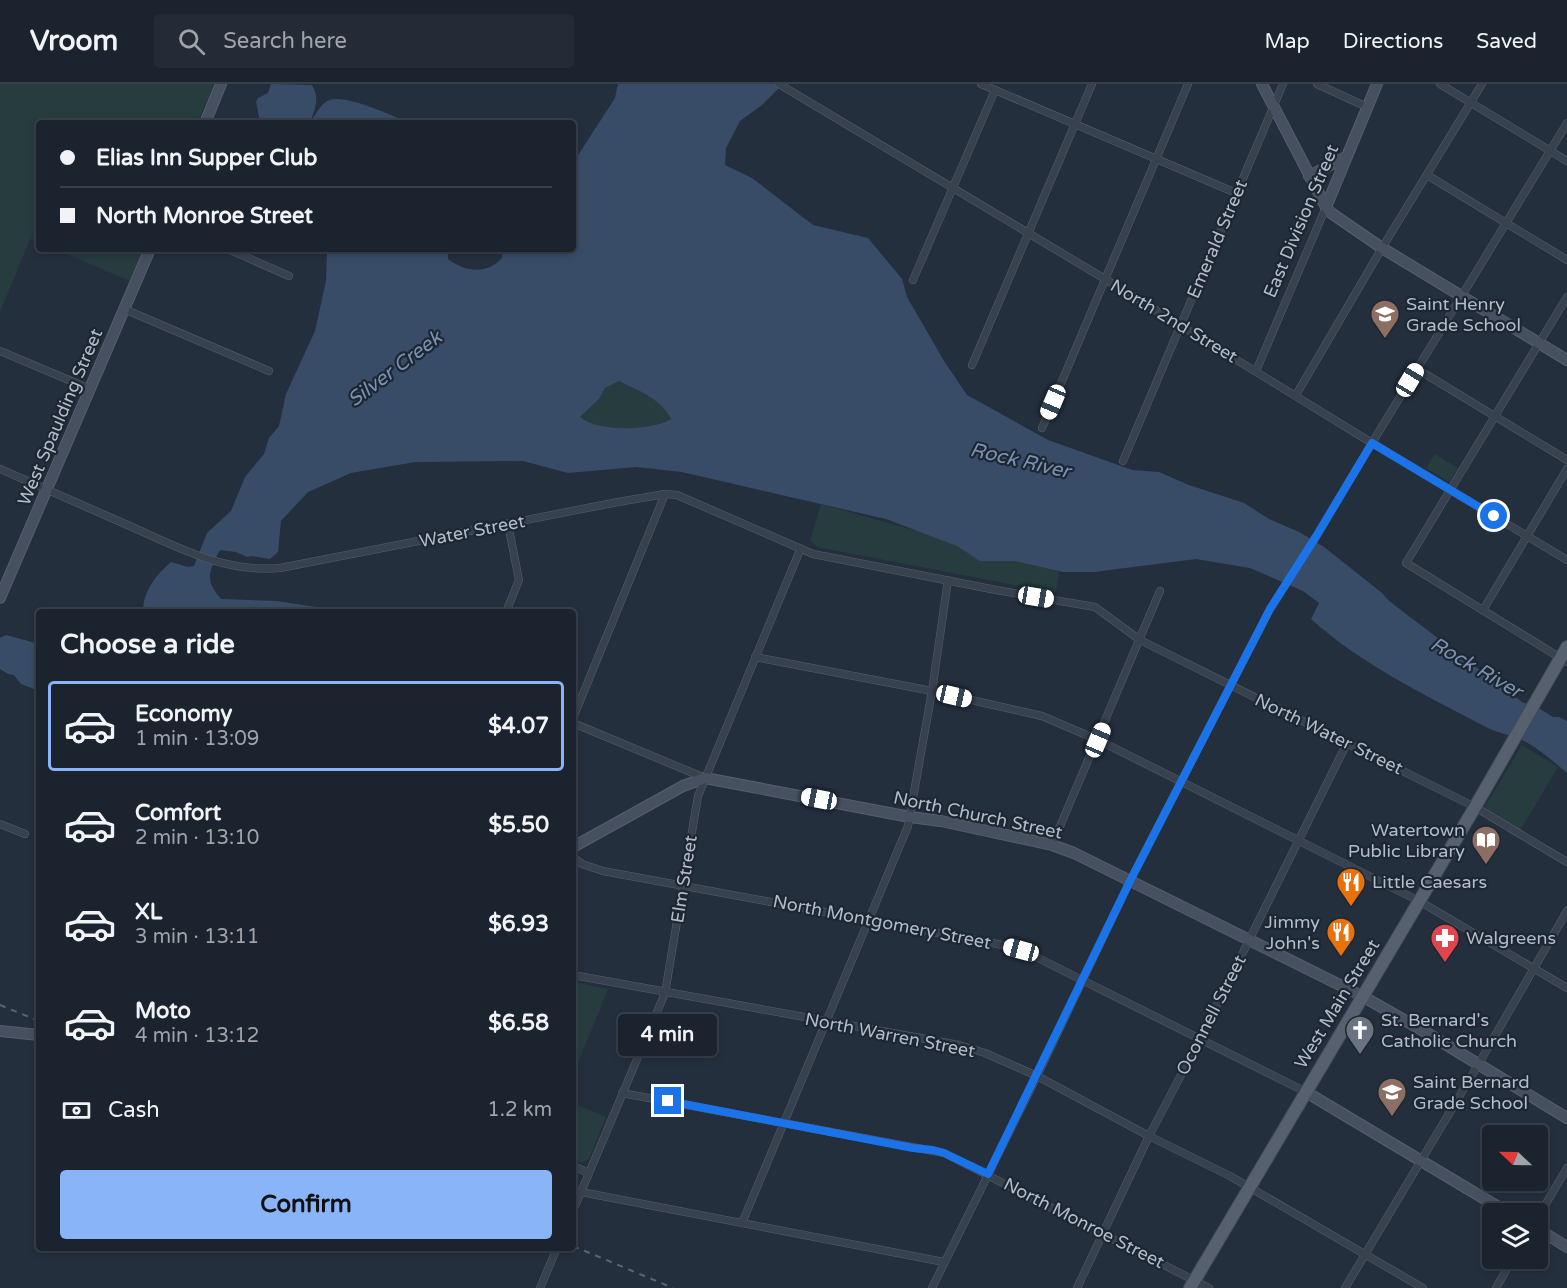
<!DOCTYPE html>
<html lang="en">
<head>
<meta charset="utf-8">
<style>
	:root { --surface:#1b232e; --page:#242b36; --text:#f1f3f6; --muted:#a0a4aa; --line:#39404a; --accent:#8ab4f8 }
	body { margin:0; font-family:"Varela Round",sans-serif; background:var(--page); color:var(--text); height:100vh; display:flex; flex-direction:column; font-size:22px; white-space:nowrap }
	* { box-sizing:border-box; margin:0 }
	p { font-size:20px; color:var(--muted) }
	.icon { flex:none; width:33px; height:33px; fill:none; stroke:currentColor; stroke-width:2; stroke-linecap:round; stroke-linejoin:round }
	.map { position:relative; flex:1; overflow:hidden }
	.panel { position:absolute; left:36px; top:525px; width:540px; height:642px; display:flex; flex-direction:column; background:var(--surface); border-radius:6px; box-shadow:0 3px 9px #0003,0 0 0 2px var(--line) }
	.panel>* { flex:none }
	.hud { position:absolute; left:36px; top:36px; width:540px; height:132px; border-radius:6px; box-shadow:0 3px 9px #0003,0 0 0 2px var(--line); display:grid; align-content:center; height:132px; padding:0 24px; background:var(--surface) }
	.needle { width:39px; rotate:292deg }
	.fabs { position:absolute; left:1482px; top:1041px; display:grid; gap:12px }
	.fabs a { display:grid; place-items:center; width:66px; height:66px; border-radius:6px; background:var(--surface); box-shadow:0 3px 9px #0003,0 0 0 2px var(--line); font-size:30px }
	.end { position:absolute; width:27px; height:27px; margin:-14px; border:8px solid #1a73e8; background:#fff; box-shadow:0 0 0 3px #fff }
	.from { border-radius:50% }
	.bubble { position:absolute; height:42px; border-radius:6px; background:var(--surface); box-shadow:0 3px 9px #0003,0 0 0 2px var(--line); font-size:20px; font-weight:700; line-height:42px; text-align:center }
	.car { position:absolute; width:18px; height:36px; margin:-18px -9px; border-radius:8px; box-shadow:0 0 4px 2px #0007; background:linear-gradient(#fff 24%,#345 0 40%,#fff 0 76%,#345 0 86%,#fff 0) }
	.hud b { display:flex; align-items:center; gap:21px; height:57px; font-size:22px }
	.hud b+b { border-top:2px solid var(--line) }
	.hud i { width:15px; height:15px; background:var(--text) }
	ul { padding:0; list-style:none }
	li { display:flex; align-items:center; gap:18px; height:90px; margin:0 12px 9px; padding:0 12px; border:3px solid transparent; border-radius:6px }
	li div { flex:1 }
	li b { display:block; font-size:22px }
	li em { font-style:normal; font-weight:700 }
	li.selected { border-color:var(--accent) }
	li>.icon { width:54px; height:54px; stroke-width:1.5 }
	h2 { padding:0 24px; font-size:27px; line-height:72px }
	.pay { display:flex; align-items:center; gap:15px; height:66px; padding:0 24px; font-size:22px }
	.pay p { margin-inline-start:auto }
	.action { display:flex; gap:12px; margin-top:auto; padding:12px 24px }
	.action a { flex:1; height:69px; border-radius:6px; background:var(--accent); color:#111; font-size:24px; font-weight:700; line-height:69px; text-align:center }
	header { display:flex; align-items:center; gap:36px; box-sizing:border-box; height:84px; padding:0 30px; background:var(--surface); border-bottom:2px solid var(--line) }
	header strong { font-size:28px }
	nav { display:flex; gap:33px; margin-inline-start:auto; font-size:21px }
	.search { width:420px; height:54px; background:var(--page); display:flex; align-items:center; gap:15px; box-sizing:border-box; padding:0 21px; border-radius:6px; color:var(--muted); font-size:22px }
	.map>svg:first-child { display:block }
</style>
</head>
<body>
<header>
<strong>Vroom</strong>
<div class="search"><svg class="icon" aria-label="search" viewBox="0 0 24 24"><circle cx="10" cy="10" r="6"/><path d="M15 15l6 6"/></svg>Search here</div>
<nav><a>Map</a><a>Directions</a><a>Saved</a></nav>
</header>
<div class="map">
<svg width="1567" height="1204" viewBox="0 0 1567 1204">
	<rect width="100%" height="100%" fill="#242f3e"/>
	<g fill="#263c3f">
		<path d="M0,0H214L197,39H39V158L30,155L0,228Z"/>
		<path d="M55,165H144L130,197Z"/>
		<path d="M619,297C640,308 659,313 671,335C650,347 598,348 580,333L599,315L605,304Z"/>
		<path d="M1435,370L1458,384L1449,398L1426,384Z"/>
		<path d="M821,420L1059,487L1056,509L817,463L810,457Z"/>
		<path d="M1522,661L1558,683L1520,747L1483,726Z"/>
		<path d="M573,898L608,905L573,991Z"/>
		<path d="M573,1019L606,1033L589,1075L583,1079L573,1076Z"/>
	</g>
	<g fill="#394c67" fill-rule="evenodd">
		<path d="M271,0L312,1C320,15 315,24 311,36C317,30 321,18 330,16C346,10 393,32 410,39H258L259,33L256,18L258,14L268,9Z"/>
		<path d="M618,0H783L762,21L740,37L726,64L725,81L752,94L813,141L868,154L902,195L907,213L944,277L967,311L1048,356L1132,386L1159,388L1189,401L1244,419L1269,435L1299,448L1324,463L1382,509L1389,517L1522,618L1542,626L1553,633H1559L1567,637V689C1554,678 1541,666 1526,658C1514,651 1500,650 1488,644C1427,612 1362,581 1311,535L1319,519L1303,507L1250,484L1196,475L1094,488H1063L1015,477H980L957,462L886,435L682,388L636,383L568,389L523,377L415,378L351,389L308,408L281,437L278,468L270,475L252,472L247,473L236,468L220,466C209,487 204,496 221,515L276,517L350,528H143C143,507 156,491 171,478L188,483L194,482L207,449L231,427L245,393L264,370L269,354L279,342L286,310L315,247L326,197L327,170L325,165H448V175C465,188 487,191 502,174V165H573V79L615,14ZM619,297C640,308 659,313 671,335C651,347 598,348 580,333L599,315L605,304Z"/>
		<path d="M6,551L39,560V607L21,600L14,591L8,590L0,585V554Z"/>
	</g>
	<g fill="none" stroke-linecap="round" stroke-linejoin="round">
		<g stroke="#565f6c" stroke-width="8">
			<g id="street">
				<path d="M779,0L1105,195L1372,359L1567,476"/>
				<path d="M981,0L1236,109"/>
				<path d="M1317,0L1367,23"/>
				<path d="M1440,0L1567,77"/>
				<path d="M1427,91L1567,176"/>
				<path d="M228,165L289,192"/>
				<path d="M913,196L995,6"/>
				<path d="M1567,213L1406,479L1567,578"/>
				<path d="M124,225L269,287"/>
				<path d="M0,267L90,305"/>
				<path d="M972,281L1092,0"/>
				<path d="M1417,285L1567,376"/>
				<path d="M1256,287L1326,123"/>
				<path d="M1296,311L1382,164L1482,0"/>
				<path d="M1042,344L1188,0"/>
				<path d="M1123,377L1283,0"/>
				<path d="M0,385C41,403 82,421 123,439C176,462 221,489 280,484L618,418L665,410L677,411L813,470L996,506L1095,523L1140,556L1475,723L1567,778"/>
				<path d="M1483,526L1567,385"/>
				<path d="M506,528L519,496L508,440"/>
				<path d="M755,573L932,607L1042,632L1098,656L1419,817L1567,904"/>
				<path d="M573,634L665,410"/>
				<path d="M573,639L705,694"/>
				<path d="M0,740L25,750"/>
				<path d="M1052,761L1160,507"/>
				<path d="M573,773L582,780L603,787L1003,861L1026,868L1306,1008"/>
				<path d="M573,891L959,961L985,969L1037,992L1149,1052L1230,1092L1423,1204"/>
				<path d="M622,1009L944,1069L1209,1204"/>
				<path d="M573,1082L589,1089"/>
				<path d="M581,1108L944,1178"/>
				<path d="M573,1127L665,909L698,712L800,466"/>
				<path d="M1538,1133L1567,1084"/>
				<path d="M742,1139L908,742L932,607L948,496"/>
				<path d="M540,1204L557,1164"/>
				<path d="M932,1204L1037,992L1130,797L1270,525L1317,451L1372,359L1567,39"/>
				<path d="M1077,1204L1149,1052L1200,955L1347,659"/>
				<path d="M1345,1204L1478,981L1567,827"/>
				<path d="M1496,1204L1513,1174"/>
			</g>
		</g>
		<g stroke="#565f6c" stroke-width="12">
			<g id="secondary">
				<path d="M1262,0L1326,123L1331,129L1382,164L1567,276"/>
				<path d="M205,39L221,0"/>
				<path d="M1309,92L1346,73"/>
				<path d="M1326,123L1377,0"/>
				<path d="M0,514L150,165"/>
				<path d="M573,763L683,702L705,694L910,733L941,737L1052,761L1074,769L1362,912L1422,946L1567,1034"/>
				<path d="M0,947L39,951"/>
				<path d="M1306,1008L1510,1130"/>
				<path d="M1538,1145L1567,1163"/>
			</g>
		</g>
		<g stroke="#414a57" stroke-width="14">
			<path id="primary" d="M1190,1204L1475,723L1567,563"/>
		</g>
		<use href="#street" stroke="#38414e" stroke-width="7"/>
		<use href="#secondary" stroke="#465061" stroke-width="10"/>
		<use href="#primary" stroke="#56606e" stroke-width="12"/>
		<g stroke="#5a6575" stroke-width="2" stroke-dasharray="6 6" stroke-linecap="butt">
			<path d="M0,921L39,937"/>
			<path d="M573,1162L673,1204"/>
		</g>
	</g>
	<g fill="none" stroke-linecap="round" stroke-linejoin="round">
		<path stroke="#1a73e8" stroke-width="8" d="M668,1017L913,1064L933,1066L944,1069L988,1090L1130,797L1270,525L1317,451L1372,359L1494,432"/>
	</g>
	<defs>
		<g id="school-pin" transform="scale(1.5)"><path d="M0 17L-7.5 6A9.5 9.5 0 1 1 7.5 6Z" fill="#8d6e63" stroke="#1d2633"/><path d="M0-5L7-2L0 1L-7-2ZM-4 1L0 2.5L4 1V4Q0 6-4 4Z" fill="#fff"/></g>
		<g id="library-pin" transform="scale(1.5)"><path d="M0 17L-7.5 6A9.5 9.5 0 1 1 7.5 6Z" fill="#8d6e63" stroke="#1d2633"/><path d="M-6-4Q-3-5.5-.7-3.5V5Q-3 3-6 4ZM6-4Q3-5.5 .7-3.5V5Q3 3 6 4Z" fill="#fff"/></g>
		<g id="restaurant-pin" transform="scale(1.5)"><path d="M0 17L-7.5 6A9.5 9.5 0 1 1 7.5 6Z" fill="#e8710a" stroke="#1d2633"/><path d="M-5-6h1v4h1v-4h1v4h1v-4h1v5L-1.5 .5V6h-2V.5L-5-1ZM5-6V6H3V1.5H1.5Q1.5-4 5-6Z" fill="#fff"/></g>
		<g id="pharmacy-pin" transform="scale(1.5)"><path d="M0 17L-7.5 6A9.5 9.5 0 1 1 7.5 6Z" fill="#e0444e" stroke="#1d2633"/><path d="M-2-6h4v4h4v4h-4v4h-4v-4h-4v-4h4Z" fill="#fff"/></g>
		<g id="church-pin" transform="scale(1.5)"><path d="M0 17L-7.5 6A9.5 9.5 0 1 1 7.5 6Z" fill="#6b7280" stroke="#1d2633"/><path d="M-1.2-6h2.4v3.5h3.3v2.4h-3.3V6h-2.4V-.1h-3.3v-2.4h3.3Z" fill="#fff"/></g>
	</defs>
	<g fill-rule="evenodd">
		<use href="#school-pin" x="1385" y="230"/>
		<use href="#library-pin" x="1486" y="756"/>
		<use href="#restaurant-pin" x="1351" y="798"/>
		<use href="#restaurant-pin" x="1341" y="848"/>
		<use href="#pharmacy-pin" x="1445" y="854"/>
		<use href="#church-pin" x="1360" y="946"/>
		<use href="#school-pin" x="1392" y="1008"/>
	</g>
	<g text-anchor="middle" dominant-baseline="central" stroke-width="4.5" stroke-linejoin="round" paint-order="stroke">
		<g font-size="18" fill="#b4bcc9" stroke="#1d2633">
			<text transform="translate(1301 137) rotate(-67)">East Division Street</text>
			<text transform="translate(1217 155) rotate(-67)">Emerald Street</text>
			<text transform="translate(1174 237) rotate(31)">North 2nd Street</text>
			<text transform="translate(60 333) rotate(-67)">West Spaulding Street</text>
			<text transform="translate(472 447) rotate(-11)">Water Street</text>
			<text transform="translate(1329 650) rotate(26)">North Water Street</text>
			<text transform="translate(978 731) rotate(12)">North Church Street</text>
			<text transform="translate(684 795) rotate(-81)">Elm Street</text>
			<text transform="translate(882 838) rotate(11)">North Montgomery Street</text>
			<text transform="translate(1337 920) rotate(-59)">West Main Street</text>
			<text transform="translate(1211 931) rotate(-63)">Oconnell Street</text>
			<text transform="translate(890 951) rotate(11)">North Warren Street</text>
			<text transform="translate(1084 1139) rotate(27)">North Monroe Street</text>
		</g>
		<g font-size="18" fill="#b4bcc9" stroke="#1d2633" text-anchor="start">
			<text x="1406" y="220">Saint Henry<tspan x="1406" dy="21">Grade School</tspan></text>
			<text x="1465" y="746" text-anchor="end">Watertown<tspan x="1465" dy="21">Public Library</tspan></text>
			<text x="1372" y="798">Little Caesars</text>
			<text x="1320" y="838" text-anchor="end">Jimmy<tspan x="1320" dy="21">John's</tspan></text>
			<text x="1466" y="854">Walgreens</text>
			<text x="1381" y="936">St. Bernard's<tspan x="1381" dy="21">Catholic Church</tspan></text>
			<text x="1413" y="998">Saint Bernard<tspan x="1413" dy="21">Grade School</tspan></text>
		</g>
		<g font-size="20" font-style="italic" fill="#7c92b1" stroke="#1d2633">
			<text transform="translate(395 285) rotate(-37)">Silver Creek</text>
			<text transform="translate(1020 377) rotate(13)">Rock River</text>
			<text transform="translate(1476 584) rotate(30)">Rock River</text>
		</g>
	</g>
</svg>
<div class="fabs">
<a><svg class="needle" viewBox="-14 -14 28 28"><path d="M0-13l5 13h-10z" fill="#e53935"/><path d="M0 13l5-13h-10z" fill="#a0a4aa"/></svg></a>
<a><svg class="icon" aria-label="layers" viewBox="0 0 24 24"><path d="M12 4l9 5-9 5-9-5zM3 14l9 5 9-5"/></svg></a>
</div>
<i class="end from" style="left:1494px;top:432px"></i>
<i class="end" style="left:668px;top:1017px"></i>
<div class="bubble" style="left:618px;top:930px;width:99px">4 min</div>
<i class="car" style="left:1410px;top:296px;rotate:31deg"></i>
<i class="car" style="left:1053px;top:318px;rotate:203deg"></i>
<i class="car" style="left:1036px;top:513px;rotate:100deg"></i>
<i class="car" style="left:954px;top:612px;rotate:103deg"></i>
<i class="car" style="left:1098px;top:656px;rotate:23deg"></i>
<i class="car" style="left:819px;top:715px;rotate:281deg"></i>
<i class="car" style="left:1021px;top:866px;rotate:285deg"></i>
<div class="hud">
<b><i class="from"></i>Elias Inn Supper Club</b>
<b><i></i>North Monroe Street</b>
</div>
<section class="panel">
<h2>Choose a ride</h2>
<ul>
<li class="selected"><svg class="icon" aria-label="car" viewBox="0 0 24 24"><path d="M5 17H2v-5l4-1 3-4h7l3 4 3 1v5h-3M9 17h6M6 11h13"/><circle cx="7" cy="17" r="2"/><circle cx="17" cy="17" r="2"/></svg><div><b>Economy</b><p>1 min · 13:09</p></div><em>$4.07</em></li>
<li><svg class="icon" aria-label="car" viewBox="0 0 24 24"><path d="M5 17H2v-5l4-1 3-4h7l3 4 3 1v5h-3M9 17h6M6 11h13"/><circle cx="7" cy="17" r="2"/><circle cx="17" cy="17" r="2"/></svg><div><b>Comfort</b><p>2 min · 13:10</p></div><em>$5.50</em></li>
<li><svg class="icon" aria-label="car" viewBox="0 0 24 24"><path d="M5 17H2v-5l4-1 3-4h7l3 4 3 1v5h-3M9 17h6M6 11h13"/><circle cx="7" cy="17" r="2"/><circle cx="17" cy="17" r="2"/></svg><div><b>XL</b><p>3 min · 13:11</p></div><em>$6.93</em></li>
<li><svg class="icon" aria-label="car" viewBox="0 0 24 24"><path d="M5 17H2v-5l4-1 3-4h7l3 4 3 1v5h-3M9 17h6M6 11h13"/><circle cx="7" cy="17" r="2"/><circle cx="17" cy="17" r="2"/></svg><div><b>Moto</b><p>4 min · 13:12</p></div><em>$6.58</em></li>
</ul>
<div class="pay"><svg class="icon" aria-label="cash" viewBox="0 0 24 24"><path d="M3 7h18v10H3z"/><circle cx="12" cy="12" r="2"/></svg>Cash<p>1.2 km</p></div>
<div class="action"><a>Confirm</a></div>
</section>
</div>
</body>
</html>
